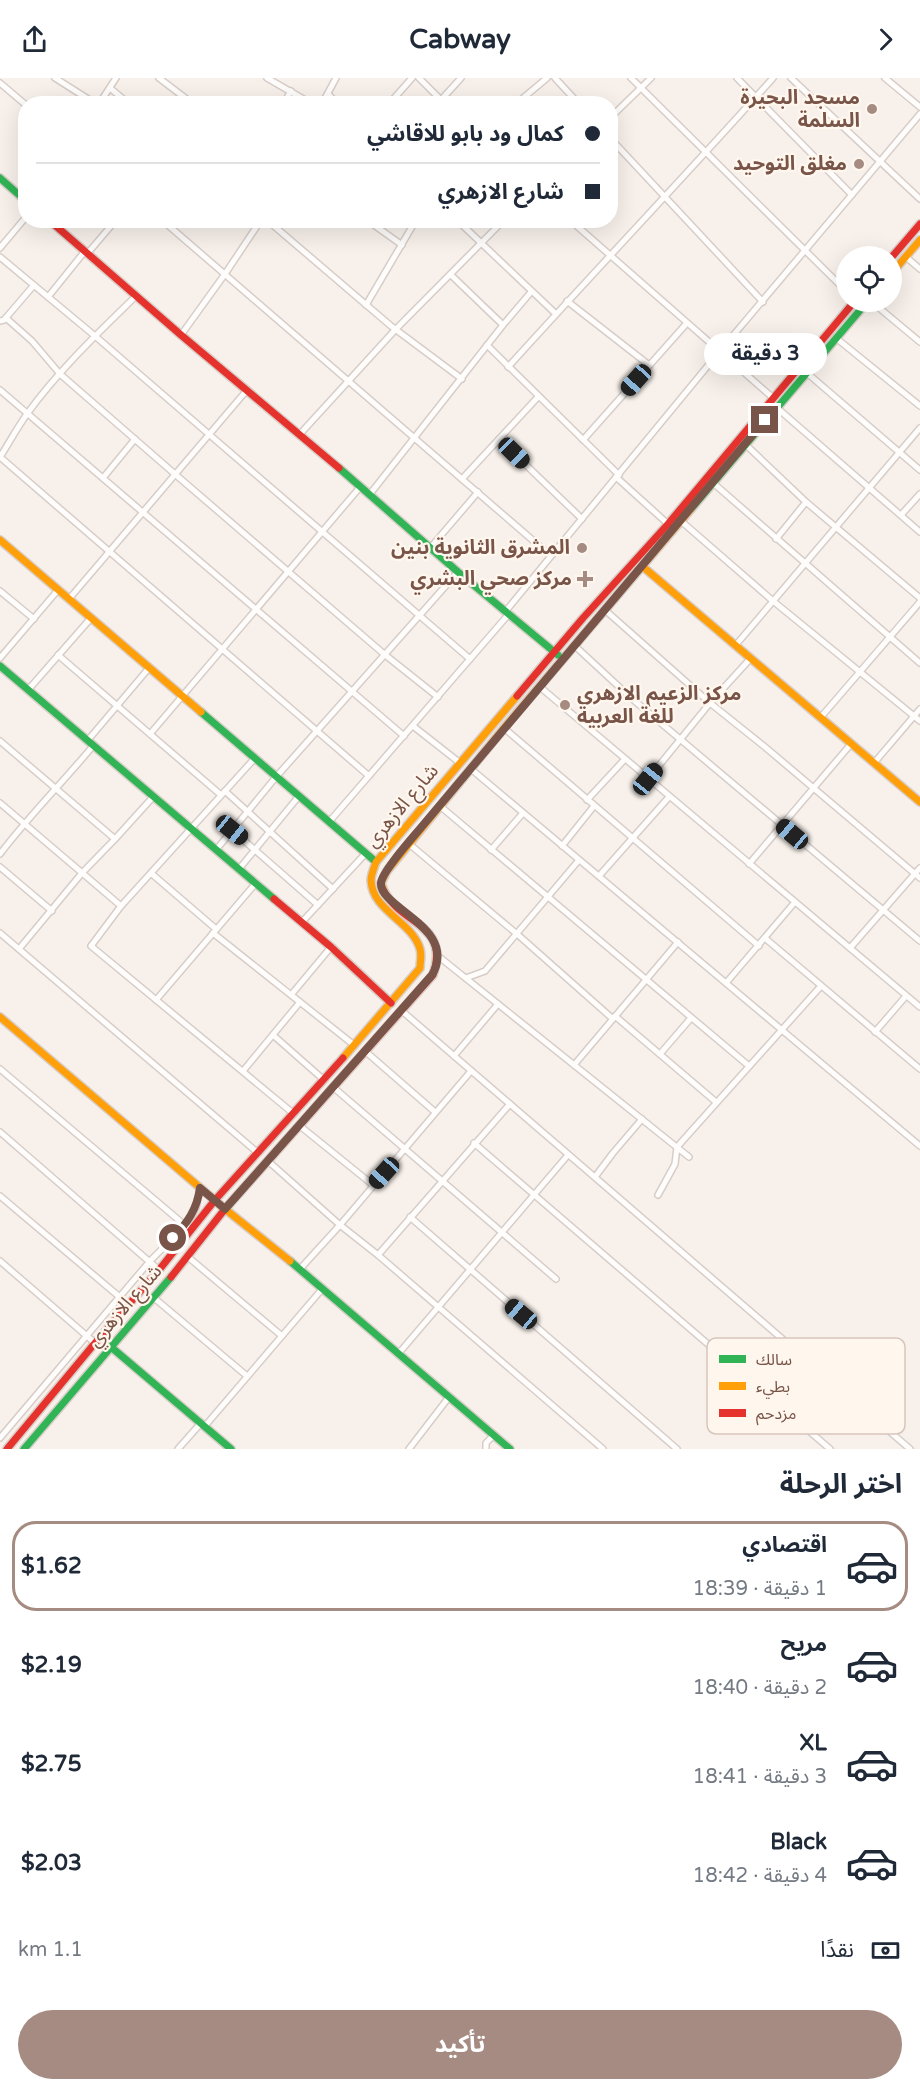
<!DOCTYPE html>
<html lang="ar">
<head>
<meta charset="utf-8">
<style>
	:root { --surface:#fff; --page:#f2f2f3; --text:#1f2937; --muted:#747a83; --line:#e0e1e3; --accent:#a58b81 }
	body { margin:0; font-family:"Varela Round","Noto Sans Arabic",sans-serif; background:var(--page); color:var(--text); direction:rtl; height:100vh; display:flex; flex-direction:column; font-size:22px; white-space:nowrap }
	* { box-sizing:border-box; margin:0 }
	p { font-size:20px; color:var(--muted) }
	.icon { flex:none; width:33px; height:33px; fill:none; stroke:currentColor; stroke-width:2; stroke-linecap:round; stroke-linejoin:round }
	.map { position:relative; height:1371px; overflow:hidden; direction:ltr }
	.panel { display:flex; flex-direction:column; background:var(--surface); flex:1 }
	.panel>* { flex:none }
	.guide { position:absolute; left:18px; top:18px; width:600px; height:132px; border-radius:24px; box-shadow:0 6px 24px #0002; direction:rtl; display:grid; align-content:center; height:132px; padding:0 18px; background:var(--surface) }
	.controls { position:absolute; left:836px; top:168px; display:grid; gap:12px }
	.controls a { display:grid; place-items:center; width:66px; height:66px; border-radius:50%; background:var(--surface); box-shadow:0 6px 24px #0002; font-size:30px }
	.end { position:absolute; width:27px; height:27px; margin:-14px; border:8px solid #795448; background:#fff; box-shadow:0 0 0 3px #fff }
	.from { border-radius:50% }
	.bubble { position:absolute; height:42px; border-radius:21px; background:var(--surface); box-shadow:0 6px 24px #0002; font-size:20px; font-weight:700; line-height:42px; text-align:center; direction:rtl }
	.car { position:absolute; width:18px; height:36px; margin:-18px -9px; border-radius:8px; box-shadow:0 0 4px 2px #0007; background:linear-gradient(#222 24%,#8ab4d8 0 40%,#222 0 76%,#8ab4d8 0 86%,#222 0) }
	.guide b { display:flex; align-items:center; gap:21px; height:57px; font-size:22px }
	.guide b+b { border-top:2px solid var(--line) }
	.guide i { width:15px; height:15px; background:var(--text) }
	ul { padding:0; list-style:none }
	li { display:flex; align-items:center; gap:18px; height:90px; margin:0 12px 9px; padding:0 6px; border:3px solid transparent; border-radius:24px }
	li div { flex:1 }
	li b { display:block; font-size:22px }
	li em { font-style:normal; font-weight:700 }
	li.selected { border-color:var(--accent) }
	li>.icon { width:54px; height:54px; stroke-width:1.5 }
	h2 { padding:0 18px; font-size:27px; line-height:72px }
	.pay { display:flex; align-items:center; gap:15px; height:66px; padding:0 18px; font-size:22px }
	.pay p { margin-inline-start:auto }
	.primary-button { display:flex; gap:12px; margin-top:auto; padding:12px 18px }
	.primary-button a { flex:1; height:69px; border-radius:36px; background:var(--accent); color:#fff; font-size:24px; font-weight:700; line-height:69px; text-align:center }
	header { display:flex; justify-content:space-between; align-items:center; height:78px; padding:0 18px; background:var(--surface); font-size:27px; font-weight:700 }
	.map>svg:first-child { display:block }
</style>
</head>
<body>
<header><svg class="icon" aria-label="forward" viewBox="0 0 24 24"><path d="M9 5l7 7-7 7"/></svg>Cabway<svg class="icon" aria-label="share" viewBox="0 0 24 24"><path d="M12 15V3M7 8l5-5 5 5M5 13v7h14v-7"/></svg></header>
<div class="map">
<svg width="920" height="1371" viewBox="0 0 920 1371">
	<rect width="100%" height="100%" fill="#f8f1eb"/>
	<g fill="none" stroke-linecap="round" stroke-linejoin="round">
		<g stroke="#d7cdc8" stroke-width="8">
			<g id="street">
				<path d="M55,0L96,26"/>
				<path d="M159,0L193,26"/>
				<path d="M267,0L312,26"/>
				<path d="M419,0L445,26"/>
				<path d="M555,0L579,26"/>
				<path d="M631,0L846,213"/>
				<path d="M737,0L852,117"/>
				<path d="M791,0L920,121"/>
				<path d="M885,0L920,29"/>
				<path d="M0,5L26,27"/>
				<path d="M110,10L129,26"/>
				<path d="M328,16L338,26"/>
				<path d="M441,22L461,0"/>
				<path d="M99,26L116,0"/>
				<path d="M283,26L291,13"/>
				<path d="M322,26L336,0"/>
				<path d="M389,26L412,0"/>
				<path d="M516,26L547,0"/>
				<path d="M610,40L651,0"/>
				<path d="M610,60L763,224"/>
				<path d="M162,142L551,478"/>
				<path d="M267,142L391,248L462,301"/>
				<path d="M367,142L402,167"/>
				<path d="M457,142L556,236"/>
				<path d="M570,142L772,319"/>
				<path d="M0,170L26,139"/>
				<path d="M87,176L116,142"/>
				<path d="M0,179L95,258L470,581"/>
				<path d="M906,179L920,191"/>
				<path d="M451,197L503,247"/>
				<path d="M48,219L85,173"/>
				<path d="M567,223L649,287"/>
				<path d="M872,224L920,264"/>
				<path d="M366,227L416,142"/>
				<path d="M6,240L32,263L60,296L176,397L384,576L438,619"/>
				<path d="M0,243L4,242L34,207"/>
				<path d="M181,257L225,196L261,142"/>
				<path d="M836,260L920,328"/>
				<path d="M487,267L619,397"/>
				<path d="M508,289C596,192 686,97 773,0"/>
				<path d="M807,295L920,392"/>
				<path d="M0,312L404,658"/>
				<path d="M776,329L920,454"/>
				<path d="M300,356L395,252L504,142"/>
				<path d="M499,361L582,441"/>
				<path d="M583,362L687,245"/>
				<path d="M745,366L806,424L920,520"/>
				<path d="M0,379L369,698"/>
				<path d="M0,379C9,365 17,350 27,336C58,293 98,255 136,218"/>
				<path d="M616,399L668,446"/>
				<path d="M103,400L135,361"/>
				<path d="M462,401L538,319"/>
				<path d="M712,404L920,585"/>
				<path d="M370,416L503,247L531,214"/>
				<path d="M901,437L920,416"/>
				<path d="M681,443L773,523L920,643"/>
				<path d="M776,461L806,424"/>
				<path d="M431,469L478,414"/>
				<path d="M0,513L34,541"/>
				<path d="M69,521L247,312"/>
				<path d="M605,532L710,625L765,669L920,800"/>
				<path d="M505,534L720,273L920,36"/>
				<path d="M575,568L630,619L920,863"/>
				<path d="M735,568L920,350"/>
				<path d="M58,577L221,717"/>
				<path d="M0,580L58,512"/>
				<path d="M540,609L920,929"/>
				<path d="M28,612L91,540"/>
				<path d="M821,639L920,524"/>
				<path d="M413,648L460,685"/>
				<path d="M504,650L759,868"/>
				<path d="M150,656L361,408"/>
				<path d="M88,662L149,590"/>
				<path d="M0,663L115,761"/>
				<path d="M255,680L121,828L91,868L294,1036"/>
				<path d="M874,685L920,631"/>
				<path d="M471,691L920,1068"/>
				<path d="M648,701L710,625L750,581"/>
				<path d="M225,713L333,811"/>
				<path d="M587,722L625,681"/>
				<path d="M0,725L121,828"/>
				<path d="M440,728L749,988"/>
				<path d="M329,744L508,537"/>
				<path d="M232,752L318,827"/>
				<path d="M408,765L517,856L613,941"/>
				<path d="M562,768L594,728"/>
				<path d="M216,772L276,699L458,494"/>
				<path d="M491,772L523,735"/>
				<path d="M0,776C29,738 63,704 93,668"/>
				<path d="M749,786L851,666"/>
				<path d="M0,789L52,833"/>
				<path d="M239,791L299,718"/>
				<path d="M152,796L216,851"/>
				<path d="M599,798L669,719"/>
				<path d="M302,844L366,775"/>
				<path d="M0,855L258,1075"/>
				<path d="M213,855L354,967"/>
				<path d="M766,861L920,991"/>
				<path d="M850,870L920,790"/>
				<path d="M19,871L82,795L115,761L153,719"/>
				<path d="M438,878L689,1079"/>
				<path d="M466,900L485,893L579,782"/>
				<path d="M726,905L795,824"/>
				<path d="M291,917L331,869"/>
				<path d="M156,922L255,806"/>
				<path d="M402,933L910,1371"/>
				<path d="M615,938L716,1024"/>
				<path d="M875,954L906,918"/>
				<path d="M273,957L324,1002"/>
				<path d="M365,973L435,1034"/>
				<path d="M660,976L691,940"/>
				<path d="M454,978L498,926"/>
				<path d="M574,987L678,864"/>
				<path d="M0,991L187,1149"/>
				<path d="M243,993L300,924"/>
				<path d="M333,1009L556,1201"/>
				<path d="M300,1048L373,1107"/>
				<path d="M0,1054L159,1192"/>
				<path d="M474,1065L830,1371"/>
				<path d="M268,1083L340,1147L378,1177L603,1371"/>
				<path d="M595,1099L613,1075L642,1041"/>
				<path d="M658,1117L675,1086L677,1069L821,908"/>
				<path d="M0,1118L128,1226"/>
				<path d="M410,1139L677,1371"/>
				<path d="M378,1177L510,1026"/>
				<path d="M188,1179L282,1258"/>
				<path d="M0,1183L95,1265"/>
				<path d="M300,1191L340,1147L471,993"/>
				<path d="M153,1219L247,1298"/>
				<path d="M399,1275L568,1077"/>
				<path d="M205,1348L323,1210"/>
				<path d="M0,1360L150,1183L185,1148L196,1130L200,1110"/>
				<path d="M178,1371L201,1345"/>
				<path d="M409,1371L449,1319"/>
				<path d="M486,1371V1365L494,1357"/>
			</g>
		</g>
		<g stroke="#d8cdc7" stroke-width="10">
			<g id="fast">
				<path d="M0,100L26,123"/>
				<path d="M339,390L458,494L558,577"/>
				<path d="M691,431L867,224"/>
				<path d="M0,588L274,821"/>
				<path d="M201,634L376,784"/>
				<path d="M290,1183L510,1371"/>
				<path d="M111,1269L231,1371"/>
				<path d="M24,1371L171,1199"/>
			</g>
		</g>
		<g stroke="#d8cdc7" stroke-width="10">
			<g id="slow">
				<path d="M891,196L920,162"/>
				<path d="M0,462L201,634"/>
				<path d="M642,488L920,724"/>
				<path d="M384,813L381,805L387,793L504,650L691,431"/>
				<path d="M0,939L225,1131L290,1183"/>
				<path d="M343,980L420,890C420,884 422,877 420,871C412,843 372,833 371,802C371,797 374,790 376,784L517,618"/>
			</g>
		</g>
		<g stroke="#d8cdc7" stroke-width="10">
			<g id="jam">
				<path d="M49,142L181,257L339,390"/>
				<path d="M891,180L920,146"/>
				<path d="M517,618L583,540L668,446L854,224"/>
				<path d="M274,821L331,869L391,925"/>
				<path d="M171,1199L225,1131L433,897C450,845 402,848 384,813"/>
				<path d="M7,1371L95,1265L159,1192L215,1122L343,980"/>
			</g>
		</g>
		<use href="#street" stroke="#fefdfc" stroke-width="5"/>
		<use href="#fast" stroke="#30b455" stroke-width="7"/>
		<use href="#slow" stroke="#ff9f0a" stroke-width="7"/>
		<use href="#jam" stroke="#e5322d" stroke-width="7"/>
	</g>
	<g fill="none" stroke-linecap="round" stroke-linejoin="round">
		<path stroke="#795448" stroke-width="8" d="M173,1160C188,1144 197,1131 200,1110L225,1131L432,897C459,850 379,830 381,805C382,793 415,757 424,746L765,342"/>
	</g>
	<g fill="#a58b81" stroke="#fff6ed" stroke-width="2">
		<circle cx="872" cy="31" r="6"/>
		<circle cx="859" cy="86" r="6"/>
		<circle cx="582" cy="470" r="6"/>
		<path d="M582 492h6v6h6v6h-6v6h-6v-6h-6v-6h6z"/>
		<circle cx="565" cy="627" r="6"/>
	</g>
	<g text-anchor="middle" dominant-baseline="central" stroke-width="4.5" stroke-linejoin="round" paint-order="stroke">
		<g font-size="20" font-weight="bold" fill="#795448" stroke="#fff6ed" text-anchor="end">
			<text x="860" y="20">مسجد البحيرة<tspan x="860" dy="23">السلمة</tspan></text>
			<text x="847" y="86">مغلق التوحيد</text>
			<text x="570" y="470">المشرق الثانوية بنين</text>
			<text x="572" y="501">مركز صحي البشري</text>
			<text x="577" y="616" text-anchor="start">مركز الزعيم الازهري<tspan x="577" dy="23">للغة العربية</tspan></text>
		</g>
		<g font-size="20" fill="#795448" stroke="#fff6ed">
			<text transform="translate(402 728) rotate(-50)">شارع الازهري</text>
			<text transform="translate(125 1228) rotate(-49)">شارع الازهري</text>
		</g>
	</g>
	<rect x="707" y="1260" width="198" height="96" rx="9" fill="#fff6ed" stroke="#d7c5bc" stroke-width="1.5"/>
	<rect x="719" y="1277" width="27" height="8" fill="#30b455"/>
	<rect x="719" y="1304" width="27" height="8" fill="#ff9f0a"/>
	<rect x="719" y="1331" width="27" height="8" fill="#e5322d"/>
	<g font-size="16" fill="#795448">
		<text x="756" y="1287">سالك</text>
		<text x="756" y="1314">بطيء</text>
		<text x="756" y="1341">مزدحم</text>
	</g>
</svg>
<div class="controls">
<a><svg class="icon" aria-label="locate" viewBox="0 0 24 24"><circle cx="12" cy="12" r="6"/><path d="M12 2v4M12 18v4M2 12h4M18 12h4"/></svg></a>
</div>
<i class="end from" style="left:173px;top:1160px"></i>
<i class="end" style="left:765px;top:342px"></i>
<div class="bubble" style="left:704px;top:255px;width:123px">3 دقيقة</div>
<i class="car" style="left:636px;top:302px;rotate:222deg"></i>
<i class="car" style="left:514px;top:375px;rotate:134deg"></i>
<i class="car" style="left:648px;top:701px;rotate:39deg"></i>
<i class="car" style="left:232px;top:752px;rotate:129deg"></i>
<i class="car" style="left:792px;top:756px;rotate:310deg"></i>
<i class="car" style="left:384px;top:1095px;rotate:222deg"></i>
<i class="car" style="left:521px;top:1236px;rotate:310deg"></i>
<div class="guide">
<b><i class="from"></i>كمال ود بابو للاقاشي</b>
<b><i></i>شارع الازهري</b>
</div>
</div>
<section class="panel">
<h2>اختر الرحلة</h2>
<ul>
<li class="selected"><svg class="icon" aria-label="car" viewBox="0 0 24 24"><path d="M5 17H2v-5l4-1 3-4h7l3 4 3 1v5h-3M9 17h6M6 11h13"/><circle cx="7" cy="17" r="2"/><circle cx="17" cy="17" r="2"/></svg><div><b>اقتصادي</b><p>1 دقيقة · 18:39</p></div><em>$1.62</em></li>
<li><svg class="icon" aria-label="car" viewBox="0 0 24 24"><path d="M5 17H2v-5l4-1 3-4h7l3 4 3 1v5h-3M9 17h6M6 11h13"/><circle cx="7" cy="17" r="2"/><circle cx="17" cy="17" r="2"/></svg><div><b>مريح</b><p>2 دقيقة · 18:40</p></div><em>$2.19</em></li>
<li><svg class="icon" aria-label="car" viewBox="0 0 24 24"><path d="M5 17H2v-5l4-1 3-4h7l3 4 3 1v5h-3M9 17h6M6 11h13"/><circle cx="7" cy="17" r="2"/><circle cx="17" cy="17" r="2"/></svg><div><b>XL</b><p>3 دقيقة · 18:41</p></div><em>$2.75</em></li>
<li><svg class="icon" aria-label="car" viewBox="0 0 24 24"><path d="M5 17H2v-5l4-1 3-4h7l3 4 3 1v5h-3M9 17h6M6 11h13"/><circle cx="7" cy="17" r="2"/><circle cx="17" cy="17" r="2"/></svg><div><b>Black</b><p>4 دقيقة · 18:42</p></div><em>$2.03</em></li>
</ul>
<div class="pay"><svg class="icon" aria-label="cash" viewBox="0 0 24 24"><path d="M3 7h18v10H3z"/><circle cx="12" cy="12" r="2"/></svg>نقدًا<p>1.1 km</p></div>
<div class="primary-button"><a>تأكيد</a></div>
</section>
</body>
</html>
